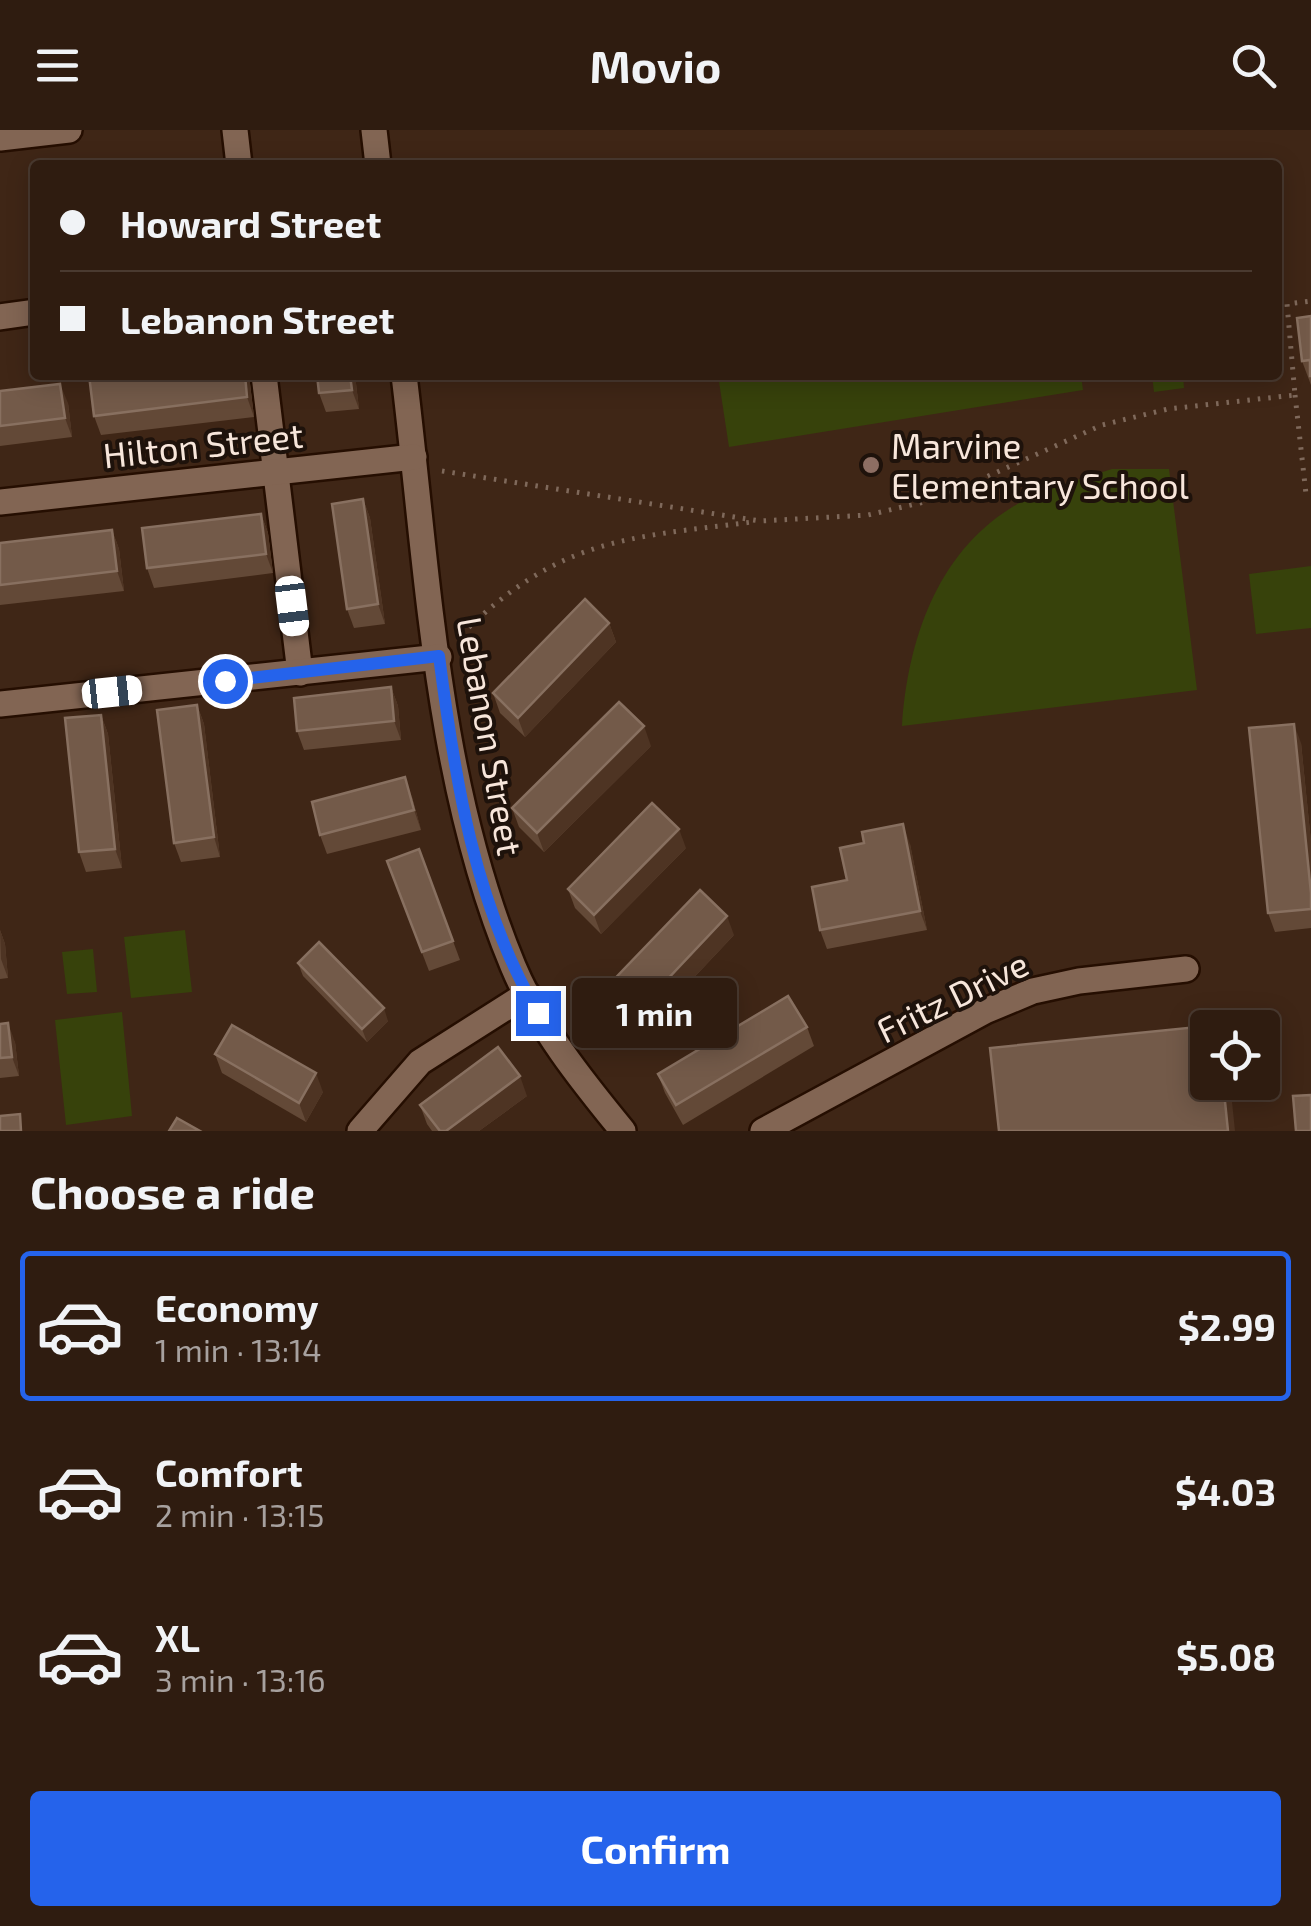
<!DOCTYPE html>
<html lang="en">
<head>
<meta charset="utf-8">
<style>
	:root { --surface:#2f1c10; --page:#3b291e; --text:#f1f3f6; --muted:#a7a19f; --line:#4a3a30; --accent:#2563eb }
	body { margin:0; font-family:"Exo 2",sans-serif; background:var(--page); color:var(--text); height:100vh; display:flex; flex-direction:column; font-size:38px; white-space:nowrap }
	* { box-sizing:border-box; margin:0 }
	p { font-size:32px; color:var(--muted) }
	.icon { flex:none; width:55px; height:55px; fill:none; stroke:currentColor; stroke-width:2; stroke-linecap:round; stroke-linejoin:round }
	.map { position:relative; height:1001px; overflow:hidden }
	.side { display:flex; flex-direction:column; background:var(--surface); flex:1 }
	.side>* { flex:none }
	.hud { position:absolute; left:30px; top:30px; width:1252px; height:220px; border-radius:10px; box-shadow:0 5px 25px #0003,0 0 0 2px var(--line); display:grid; align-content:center; height:220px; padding:0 30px; background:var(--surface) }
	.fabs { position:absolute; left:1190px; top:880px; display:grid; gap:20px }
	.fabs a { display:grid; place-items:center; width:90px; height:90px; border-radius:10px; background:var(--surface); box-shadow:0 5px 25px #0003,0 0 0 2px var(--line); font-size:50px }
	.end { position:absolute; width:45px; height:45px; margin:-22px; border:12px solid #2563eb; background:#fff; box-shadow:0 0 0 5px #fff }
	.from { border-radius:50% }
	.bubble { position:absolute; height:70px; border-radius:10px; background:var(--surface); box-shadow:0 5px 25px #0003,0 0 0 2px var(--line); font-size:32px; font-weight:700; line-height:70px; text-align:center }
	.car { position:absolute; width:30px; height:60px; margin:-30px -15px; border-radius:12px; box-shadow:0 0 8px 2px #0007; background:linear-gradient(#fff 24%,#345 0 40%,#fff 0 76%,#345 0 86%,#fff 0) }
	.hud b { display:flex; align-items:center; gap:35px; height:95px; font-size:38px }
	.hud b+b { border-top:2px solid var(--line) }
	.hud i { width:25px; height:25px; background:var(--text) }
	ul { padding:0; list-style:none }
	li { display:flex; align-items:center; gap:30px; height:150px; margin:0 20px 15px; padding:0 10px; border:5px solid transparent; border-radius:10px }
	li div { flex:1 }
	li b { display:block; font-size:38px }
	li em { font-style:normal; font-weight:700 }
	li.current { border-color:var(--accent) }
	li>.icon { width:90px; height:90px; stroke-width:1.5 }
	h2 { padding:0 30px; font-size:45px; line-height:120px }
	.primary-button { display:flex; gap:20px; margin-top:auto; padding:20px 30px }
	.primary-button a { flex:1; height:115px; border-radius:10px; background:var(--accent); color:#fff; font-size:40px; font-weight:700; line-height:115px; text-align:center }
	header { display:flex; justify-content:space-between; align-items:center; height:130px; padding:0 30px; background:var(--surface); font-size:45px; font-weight:700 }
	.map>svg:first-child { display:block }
</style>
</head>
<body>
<header><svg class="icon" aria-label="menu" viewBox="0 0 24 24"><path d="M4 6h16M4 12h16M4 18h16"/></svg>Movio<svg class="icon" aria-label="search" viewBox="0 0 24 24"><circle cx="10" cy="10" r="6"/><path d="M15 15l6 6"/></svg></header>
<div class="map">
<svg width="1311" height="1001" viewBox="0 0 1311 1001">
	<rect width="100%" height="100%" fill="#3f2616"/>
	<g fill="#37420b">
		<path d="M718,245H1081L1083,260L729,317Z"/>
		<path d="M1152,245H1183L1184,258L1154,262Z"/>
		<path d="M1112,339H1169L1197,560L902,596C908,504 942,409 1031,367C1057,355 1085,348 1112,339Z"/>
		<path d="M1311,436V498L1256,504L1249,444Z"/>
		<path d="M185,800L192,862L131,868L124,807Z"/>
		<path d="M93,819L97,862L67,864L62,822Z"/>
		<path d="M122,882L132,986L66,995L55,890Z"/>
	</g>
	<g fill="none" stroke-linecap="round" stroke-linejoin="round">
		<g stroke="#250e01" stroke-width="30">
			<g id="minor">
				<path d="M235,0L239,35"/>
				<path d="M374,0L378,35"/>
				<path d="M0,8L69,0"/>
				<path d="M0,187L35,182"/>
				<path d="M264,245L300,543"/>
				<path d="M404,245C428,442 436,651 513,836C538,896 582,951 623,1001"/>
				<path d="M0,372L414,327"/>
				<path d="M0,574L439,527"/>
				<path d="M360,1001L420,932L527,864"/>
				<path d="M763,1001L985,881L1033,861L1079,851L1186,839"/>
			</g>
		</g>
		<g stroke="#7f695b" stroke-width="5" stroke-dasharray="2.5 8" stroke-linecap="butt">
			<path d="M1295,265L1306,364L1311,363"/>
			<path d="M442,341L760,391L868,385L937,369L1102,295L1168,279L1295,265L1287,174L1311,171"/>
			<path d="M461,505C558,409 624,408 752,392"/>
		</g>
		<use href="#minor" stroke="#826553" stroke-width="25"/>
	</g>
	<g fill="#634937">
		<path d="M1311,186V255L1302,231Z"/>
		<path d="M249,245L254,287L101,305L94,286Z"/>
		<path d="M317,245H355L359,279L326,282L319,263Z"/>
		<path d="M0,261L68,273L72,307L0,316Z"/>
		<path d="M363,369L370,388L385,494L354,498L347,479Z"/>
		<path d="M261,384L268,403L273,443L154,458L147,438Z"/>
		<path d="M112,400L119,419L124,461L0,475V413Z"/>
		<path d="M609,493L616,512L525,607L500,583L493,563Z"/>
		<path d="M391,557L398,576L401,610L304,620L297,601Z"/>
		<path d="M197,575L204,594L220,727L181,732L174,713Z"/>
		<path d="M101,585L108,604L122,738L86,742L79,722Z"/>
		<path d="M1301,613L1311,712V798L1275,802L1268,783Z"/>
		<path d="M651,616L544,722L519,697L512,678Z"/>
		<path d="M412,667L421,700L327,724L320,705Z"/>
		<path d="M910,714L927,800L827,819L820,800L847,750Z"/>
		<path d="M686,718L601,804L575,778L568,759Z"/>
		<path d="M419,719L460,830L429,841L387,731Z"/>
		<path d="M0,800L5,814L8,848L0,849Z"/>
		<path d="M734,805L637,908L609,881L602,862Z"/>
		<path d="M298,833L388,891L367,912L303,846Z"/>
		<path d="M0,894L15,912L19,946L0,948Z"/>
		<path d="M807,897L814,916L683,995L665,963L658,944Z"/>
		<path d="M215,924L323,962L306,992L222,943Z"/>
		<path d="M527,966L479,1001H432L427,994L420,975Z"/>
	</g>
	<g fill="#4e3423">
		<path d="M245,245H249L254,287L247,267Z"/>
		<path d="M350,245H355L359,279L352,260Z"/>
		<path d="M60,254L68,273L72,307L65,288Z"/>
		<path d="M363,369L370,388L385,494L378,474Z"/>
		<path d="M261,384L268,403L273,443L266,424Z"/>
		<path d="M112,400L119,419L124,461L117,441Z"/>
		<path d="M609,493L616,512L525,607L518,588Z"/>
		<path d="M391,557L398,576L401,610L394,591Z"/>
		<path d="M197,575L204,594L220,727L214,707Z"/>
		<path d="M101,585L108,604L122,738L115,719Z"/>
		<path d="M1294,594L1301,613L1311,712V763Z"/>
		<path d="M644,596L651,616L544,722L537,703Z"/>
		<path d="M405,647L412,667L421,700L414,680Z"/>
		<path d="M903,694L910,714L927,800L920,781Z"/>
		<path d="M679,699L686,718L601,804L594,785Z"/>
		<path d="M727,786L734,805L637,908L630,889Z"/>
		<path d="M0,800L5,814L8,848L1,829Z"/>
		<path d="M384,878L388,891L367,912L362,899Z"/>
		<path d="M8,893L15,912L19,946L12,927Z"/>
		<path d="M316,943L323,962L306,992L299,973Z"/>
		<path d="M520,946L527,966L479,1001H446Z"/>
		<path d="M1223,952H1230L1235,1001H1228Z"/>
	</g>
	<g fill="#735a49" stroke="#887060" stroke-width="2.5">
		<path d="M1311,186V246H1310V230L1302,231L1297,188Z"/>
		<path d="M89,245H245L247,267L94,286Z"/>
		<path d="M317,245H350L352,260L319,263Z"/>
		<path d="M60,254L65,288L0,296V261Z"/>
		<path d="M363,369L378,474L347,479L332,374Z"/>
		<path d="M261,384L266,424L147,438L142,398Z"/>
		<path d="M112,400L117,441L0,455V413Z"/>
		<path d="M585,469L609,493L518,588L493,563Z"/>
		<path d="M391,557L394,591L297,601L294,568Z"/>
		<path d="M619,572L644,596L537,703L512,678Z"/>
		<path d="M197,575L214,707L174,713L157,580Z"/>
		<path d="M101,585L115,719L79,722L65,588Z"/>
		<path d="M1294,594L1311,763V779L1268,783L1249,598Z"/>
		<path d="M405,647L414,680L320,705L312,672Z"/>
		<path d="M652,673L679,699L594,785L568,759Z"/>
		<path d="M903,694L920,781L820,800L812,757L847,750L840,718L864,713L862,702Z"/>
		<path d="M419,719L453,811L422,822L387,731Z"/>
		<path d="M700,760L727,786L630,889L602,862Z"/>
		<path d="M319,812L384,878L362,899L298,833Z"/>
		<path d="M788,866L807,897L676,975L658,944Z"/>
		<path d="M8,893L12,927L0,928V894Z"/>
		<path d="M232,895L316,943L299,973L215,924Z"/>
		<path d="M1217,895L1218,898H1208V952H1223L1228,1001H999L990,918Z"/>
		<path d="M498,917L520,946L446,1001H440L420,975Z"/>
		<path d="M1311,965V1001H1296L1293,966Z"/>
		<path d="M20,984L21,1001H0V986Z"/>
		<path d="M177,988L200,1001H169Z"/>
	</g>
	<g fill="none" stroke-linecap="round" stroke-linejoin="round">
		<path stroke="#2563eb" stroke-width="12" d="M225,551L439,526C455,650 474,773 538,883"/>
	</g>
	<circle fill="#8d6e63" stroke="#1e120b" stroke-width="4" cx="871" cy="335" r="10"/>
	<g text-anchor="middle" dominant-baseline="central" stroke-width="8" stroke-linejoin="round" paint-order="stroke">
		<g font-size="35" fill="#f7e6db" stroke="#1e120b">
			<text transform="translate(203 314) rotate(-6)">Hilton Street</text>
			<text transform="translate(491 606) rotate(80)">Lebanon Street</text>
			<text transform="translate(952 866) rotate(-26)">Fritz Drive</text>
		</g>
		<g font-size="35" fill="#f7e6db" stroke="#1e120b" text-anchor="start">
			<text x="891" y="315">Marvine<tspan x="891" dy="40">Elementary School</tspan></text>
		</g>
	</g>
</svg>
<div class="fabs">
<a><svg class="icon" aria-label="locate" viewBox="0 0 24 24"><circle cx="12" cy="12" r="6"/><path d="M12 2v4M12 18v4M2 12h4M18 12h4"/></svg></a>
</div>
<i class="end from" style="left:225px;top:551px"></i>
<i class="end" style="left:538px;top:883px"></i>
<div class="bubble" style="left:572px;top:848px;width:165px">1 min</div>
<i class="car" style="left:292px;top:476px;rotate:173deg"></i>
<i class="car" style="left:112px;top:562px;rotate:84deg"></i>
<div class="hud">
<b><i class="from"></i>Howard Street</b>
<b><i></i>Lebanon Street</b>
</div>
</div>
<section class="side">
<h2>Choose a ride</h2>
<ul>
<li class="current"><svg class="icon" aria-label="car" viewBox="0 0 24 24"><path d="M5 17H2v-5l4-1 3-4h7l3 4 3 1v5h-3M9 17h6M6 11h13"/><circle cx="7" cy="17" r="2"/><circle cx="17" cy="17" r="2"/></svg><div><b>Economy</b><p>1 min · 13:14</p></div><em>$2.99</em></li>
<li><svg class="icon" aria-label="car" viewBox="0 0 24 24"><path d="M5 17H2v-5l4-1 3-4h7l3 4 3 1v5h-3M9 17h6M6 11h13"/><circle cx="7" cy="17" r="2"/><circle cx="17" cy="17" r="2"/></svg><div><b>Comfort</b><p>2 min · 13:15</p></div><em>$4.03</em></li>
<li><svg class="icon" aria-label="car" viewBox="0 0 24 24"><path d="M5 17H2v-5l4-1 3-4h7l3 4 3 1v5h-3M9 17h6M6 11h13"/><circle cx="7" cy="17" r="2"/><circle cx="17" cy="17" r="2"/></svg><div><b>XL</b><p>3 min · 13:16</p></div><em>$5.08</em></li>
</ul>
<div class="primary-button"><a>Confirm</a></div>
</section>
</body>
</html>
